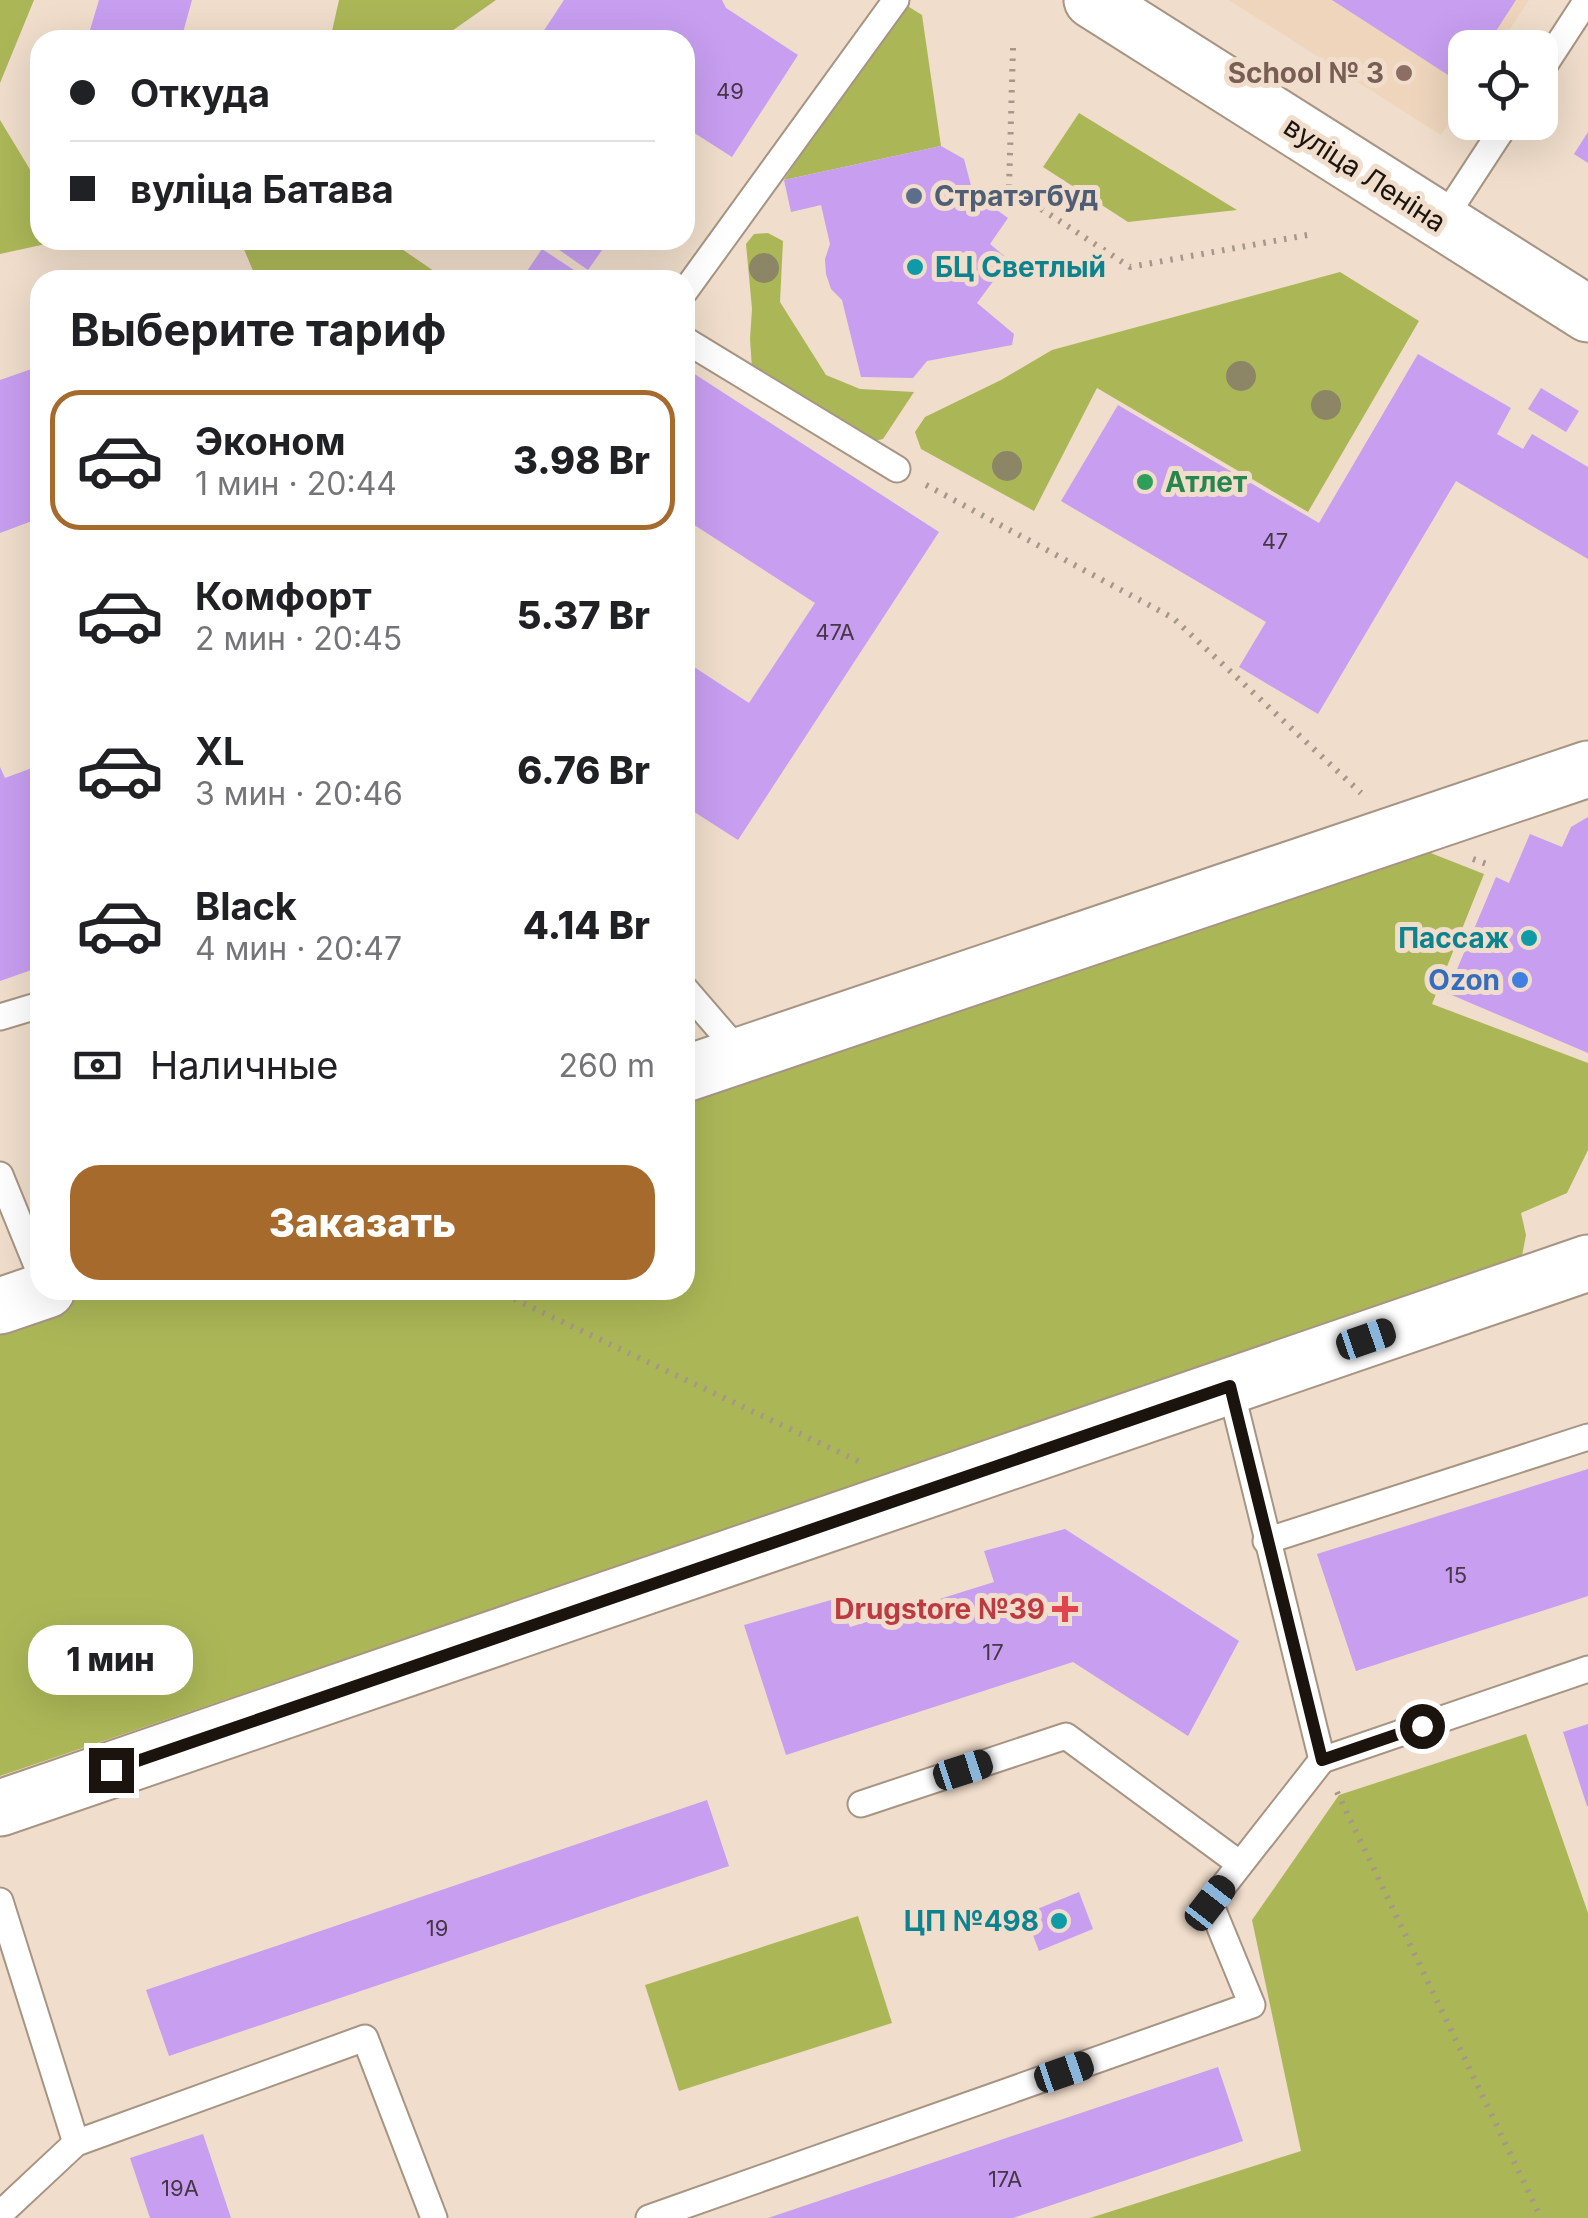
<!DOCTYPE html>
<html lang="ru">
<head>
<meta charset="utf-8">
<style>
	:root { --surface:#fff; --page:#f2f2f2; --text:#202124; --muted:#757577; --line:#e0e0e0; --accent:#a66b2c }
	body { margin:0; font-family:Inter,sans-serif; background:var(--page); color:var(--text); height:100vh; display:flex; flex-direction:column; font-size:38px; white-space:nowrap }
	* { box-sizing:border-box; margin:0 }
	p { font-size:32px; color:var(--muted) }
	.icon { flex:none; width:55px; height:55px; fill:none; stroke:currentColor; stroke-width:2; stroke-linecap:round; stroke-linejoin:round }
	.map { position:relative; flex:1; overflow:hidden }
	.panel { position:absolute; left:30px; top:270px; width:665px; height:1030px; display:flex; flex-direction:column; background:var(--surface); border-radius:30px; box-shadow:0 10px 40px #0002 }
	.panel>* { flex:none }
	.top-card { position:absolute; left:30px; top:30px; width:665px; height:220px; border-radius:30px; box-shadow:0 10px 40px #0002; display:grid; align-content:center; height:220px; padding:0 40px; background:var(--surface) }
	.fabs { position:absolute; left:1448px; top:30px; display:grid; gap:20px }
	.fabs a { display:grid; place-items:center; width:110px; height:110px; border-radius:20px; background:var(--surface); box-shadow:0 10px 40px #0002; font-size:50px }
	.end { position:absolute; width:45px; height:45px; margin:-22px; border:12px solid #1b140e; background:#fff; box-shadow:0 0 0 5px #fff }
	.from { border-radius:50% }
	.bubble { position:absolute; height:70px; border-radius:30px; background:var(--surface); box-shadow:0 10px 40px #0002; font-size:32px; font-weight:800; line-height:70px; text-align:center }
	.car { position:absolute; width:30px; height:60px; margin:-30px -15px; border-radius:12px; box-shadow:0 0 8px 2px #0007; background:linear-gradient(#222 24%,#8ab4d8 0 40%,#222 0 76%,#8ab4d8 0 86%,#222 0) }
	.top-card b { display:flex; align-items:center; gap:35px; height:95px; font-size:38px }
	.top-card b+b { border-top:2px solid var(--line) }
	.top-card i { width:25px; height:25px; background:var(--text) }
	ul { padding:0; list-style:none }
	li { display:flex; align-items:center; gap:30px; height:140px; margin:0 20px 15px; padding:0 20px; border:5px solid transparent; border-radius:30px }
	li div { flex:1 }
	li b { display:block; font-size:38px }
	li em { font-style:normal; font-weight:800 }
	li.on { border-color:var(--accent) }
	li>.icon { width:90px; height:90px; stroke-width:1.5 }
	h2 { padding:0 40px; font-size:45px; line-height:120px }
	.pay { display:flex; align-items:center; gap:25px; height:110px; padding:0 40px; font-size:38px }
	.pay p { margin-inline-start:auto }
	.button { display:flex; gap:20px; margin-top:auto; padding:20px 40px }
	.button a { flex:1; height:115px; border-radius:30px; background:var(--accent); color:#fff; font-size:40px; font-weight:800; line-height:115px; text-align:center }
	.map>svg:first-child { display:block }
</style>
</head>
<body>
<div class="map">
<svg width="1588" height="2218" viewBox="0 0 1588 2218">
	<rect width="100%" height="100%" fill="#f0ddcb"/>
	<path fill="#eed5bc" d="M1229,0H1529L1498,47L1465,48V98L1441,135Z"/>
	<g fill="#abb757">
		<path d="M0,0H34L0,83Z"/>
		<path d="M339,0H496L439,40H330Z"/>
		<path d="M901,2L922,15L941,146L784,180Z"/>
		<path d="M1079,113L1237,210L1128,222L1043,167Z"/>
		<path d="M0,120L40,186V240H64L0,254Z"/>
		<path d="M768,233L783,241L780,302L826,375L860,389L914,392L883,439L865,443L752,368L750,339L752,309L746,244L754,234Z"/>
		<path d="M240,240H398L396,245L447,280H257Z"/>
		<path d="M1340,272L1419,321L1308,512L1097,388L1034,511L921,449L915,432L925,417L1001,380L1052,350Z"/>
		<path d="M1408,844L1484,874L1432,1004L1588,1063V1150L1567,1193L1521,1213L1526,1235L1521,1261L0,1776V1325L103,1290H685V1092Z"/>
		<path d="M1526,1734L1588,1913V2218H1090L1301,2151L1252,1920L1339,1795Z"/>
		<path d="M858,1916L892,2023L679,2091L645,1985Z"/>
	</g>
	<g fill="#c79ef0">
		<path d="M99,0H192L181,40H87Z"/>
		<path d="M564,0H722L726,8L798,55L732,157L685,127V40H550L541,35Z"/>
		<path d="M1332,0H1516L1485,48H1465V79L1462,84Z"/>
		<path d="M1588,132V163L1574,154Z"/>
		<path d="M941,146L964,159L973,193L1008,218L990,244L1009,260L977,303L1014,334L1012,345L927,361L913,378L861,377L842,300L831,289L826,274L825,259L830,244L821,205L791,212L784,180Z"/>
		<path d="M545,240H609L588,270Z"/>
		<path d="M542,249L583,276L580,280H521Z"/>
		<path d="M1418,354L1511,408L1497,434L1523,449L1532,434L1588,467V559L1456,481L1318,714L1239,667L1266,622L1061,501L1118,405L1319,523Z"/>
		<path d="M40,366V518L0,533V380Z"/>
		<path d="M693,373L939,532L738,840L685,806V661L749,703L815,603L685,519V384Z"/>
		<path d="M1541,388L1579,411L1566,432L1528,409Z"/>
		<path d="M40,765V876L38,877L40,883V967L0,981V767L5,778Z"/>
		<path d="M1588,817V1053L1447,993L1496,877L1509,883L1530,834L1562,847L1571,827Z"/>
		<path d="M1588,1469V1596L1356,1671L1317,1554Z"/>
		<path d="M1065,1529L1239,1641L1188,1736L1073,1662L786,1755L744,1625L838,1598L850,1627L994,1582L984,1551Z"/>
		<path d="M1588,1724V1806H1587L1563,1732Z"/>
		<path d="M707,1800L729,1866L169,2056L146,1990Z"/>
		<path d="M1079,1892L1093,1929L1039,1951L1025,1914Z"/>
		<path d="M1218,2067L1243,2141L1013,2218H768Z"/>
		<path d="M203,2134L231,2218H150L130,2158Z"/>
	</g>
	<g fill="none" stroke-linecap="round" stroke-linejoin="round">
		<g stroke="#a79584" stroke-width="29">
			<g id="service">
				<path d="M1540,72L1587,0"/>
				<path d="M1441,223L1507,122"/>
				<path d="M685,291L896,0"/>
				<path d="M685,340L897,469"/>
				<path d="M685,989L742,1055"/>
				<path d="M0,1017L40,1005"/>
				<path d="M0,1175L40,1273"/>
				<path d="M1230,1386L1322,1760L1588,1669"/>
				<path d="M1266,1541L1588,1437"/>
				<path d="M861,1804L1066,1736L1240,1864"/>
				<path d="M0,1901L76,2143L0,2214"/>
				<path d="M76,2143L365,2038L434,2218"/>
				<path d="M649,2218L1252,2005L1210,1903L1322,1760"/>
			</g>
		</g>
		<g stroke="#a79584" stroke-width="59">
			<g id="tertiary">
				<path d="M1092,0L1588,314"/>
				<path d="M685,1074L1588,769"/>
				<path d="M0,1306L47,1290"/>
				<path d="M0,1808L1588,1263"/>
			</g>
		</g>
		<g stroke="#a69789" stroke-width="6" stroke-dasharray="2.5 8" stroke-linecap="butt">
			<path d="M1013,48L1009,188L1130,267L1313,234"/>
			<path d="M926,485L1173,618L1361,793"/>
			<path d="M1473,859L1492,866"/>
			<path d="M495,1290L860,1462"/>
			<path d="M1337,1792L1541,2218"/>
		</g>
		<use href="#service" stroke="#fff" stroke-width="25"/>
		<use href="#tertiary" stroke="#fff" stroke-width="55"/>
	</g>
	<g fill="#8c8667">
		<circle cx="764" cy="268" r="15"/>
		<circle cx="1241" cy="376" r="15"/>
		<circle cx="1326" cy="405" r="15"/>
		<circle cx="1007" cy="466" r="15"/>
	</g>
	<g fill="none" stroke-linecap="round" stroke-linejoin="round">
		<path stroke="#1b140e" stroke-width="12" d="M111,1770L1230,1386L1322,1760L1422,1726"/>
	</g>
	<circle fill="#8d6e63" stroke="#f0ddcb" stroke-width="4" cx="1404" cy="73" r="10"/>
	<circle fill="#5c6f8a" stroke="#f0ddcb" stroke-width="4" cx="914" cy="196" r="10"/>
	<g fill="#0f9aa8" stroke="#f0ddcb" stroke-width="4">
		<circle cx="915" cy="267" r="10"/>
		<circle cx="1529" cy="938" r="10"/>
		<circle cx="1059" cy="1921" r="10"/>
	</g>
	<circle fill="#2e9e5b" stroke="#f0ddcb" stroke-width="4" cx="1145" cy="482" r="10"/>
	<circle fill="#3f7fe0" stroke="#f0ddcb" stroke-width="4" cx="1520" cy="980" r="10"/>
	<path fill="#e0444e" stroke="#f0ddcb" stroke-width="4" d="M1060 1594h10v10h10v10h-10v10h-10v-10h-10v-10h10z"/>
	<g text-anchor="middle" dominant-baseline="central" stroke-width="10" stroke-linejoin="round" paint-order="stroke">
		<g font-size="22" fill="#463646">
			<text x="730" y="91">49</text>
			<text x="1275" y="541">47</text>
			<text x="835" y="632">47А</text>
			<text x="1456" y="1575">15</text>
			<text x="993" y="1652">17</text>
			<text x="437" y="1928">19</text>
			<text x="1005" y="2179">17А</text>
			<text x="180" y="2188">19А</text>
		</g>
		<g font-size="28" font-weight="bold" fill="#785e54" stroke="#f0ddcb" text-anchor="end">
			<text x="1384" y="73">School № 3</text>
		</g>
		<g font-size="28" fill="#1b140e" stroke="#f0ddcb">
			<text transform="translate(1365 174) rotate(33)">вуліца Леніна</text>
		</g>
		<g font-size="28" font-weight="bold" fill="#4e5e75" stroke="#f0ddcb" text-anchor="start">
			<text x="934" y="196">Стратэгбуд</text>
		</g>
		<g font-size="28" font-weight="bold" fill="#0d838f" stroke="#f0ddcb" text-anchor="end">
			<text x="935" y="267" text-anchor="start">БЦ Светлый</text>
			<text x="1509" y="938">Пассаж</text>
			<text x="1039" y="1921">ЦП №498</text>
		</g>
		<g font-size="28" font-weight="bold" fill="#27864d" stroke="#f0ddcb" text-anchor="start">
			<text x="1165" y="482">Атлет</text>
		</g>
		<g font-size="28" font-weight="bold" fill="#366cbe" stroke="#f0ddcb" text-anchor="end">
			<text x="1500" y="980">Ozon</text>
		</g>
		<g font-size="28" font-weight="bold" fill="#be3a42" stroke="#f0ddcb" text-anchor="end">
			<text x="1045" y="1609">Drugstore №39</text>
		</g>
	</g>
</svg>
<div class="fabs">
<a><svg class="icon" aria-label="locate" viewBox="0 0 24 24"><circle cx="12" cy="12" r="6"/><path d="M12 2v4M12 18v4M2 12h4M18 12h4"/></svg></a>
</div>
<i class="end from" style="left:1422px;top:1726px"></i>
<i class="end" style="left:111px;top:1770px"></i>
<div class="bubble" style="left:28px;top:1625px;width:165px">1 мин</div>
<i class="car" style="left:1366px;top:1339px;rotate:71deg"></i>
<i class="car" style="left:963px;top:1770px;rotate:72deg"></i>
<i class="car" style="left:1210px;top:1903px;rotate:38deg"></i>
<i class="car" style="left:1064px;top:2072px;rotate:71deg"></i>
<div class="top-card">
<b><i class="from"></i>Откуда</b>
<b><i></i>вуліца Батава</b>
</div>
<section class="panel">
<h2>Выберите тариф</h2>
<ul>
<li class="on"><svg class="icon" aria-label="car" viewBox="0 0 24 24"><path d="M5 17H2v-5l4-1 3-4h7l3 4 3 1v5h-3M9 17h6M6 11h13"/><circle cx="7" cy="17" r="2"/><circle cx="17" cy="17" r="2"/></svg><div><b>Эконом</b><p>1 мин · 20:44</p></div><em>3.98 Br</em></li>
<li><svg class="icon" aria-label="car" viewBox="0 0 24 24"><path d="M5 17H2v-5l4-1 3-4h7l3 4 3 1v5h-3M9 17h6M6 11h13"/><circle cx="7" cy="17" r="2"/><circle cx="17" cy="17" r="2"/></svg><div><b>Комфорт</b><p>2 мин · 20:45</p></div><em>5.37 Br</em></li>
<li><svg class="icon" aria-label="car" viewBox="0 0 24 24"><path d="M5 17H2v-5l4-1 3-4h7l3 4 3 1v5h-3M9 17h6M6 11h13"/><circle cx="7" cy="17" r="2"/><circle cx="17" cy="17" r="2"/></svg><div><b>XL</b><p>3 мин · 20:46</p></div><em>6.76 Br</em></li>
<li><svg class="icon" aria-label="car" viewBox="0 0 24 24"><path d="M5 17H2v-5l4-1 3-4h7l3 4 3 1v5h-3M9 17h6M6 11h13"/><circle cx="7" cy="17" r="2"/><circle cx="17" cy="17" r="2"/></svg><div><b>Black</b><p>4 мин · 20:47</p></div><em>4.14 Br</em></li>
</ul>
<div class="pay"><svg class="icon" aria-label="cash" viewBox="0 0 24 24"><path d="M3 7h18v10H3z"/><circle cx="12" cy="12" r="2"/></svg>Наличные<p>260 m</p></div>
<div class="button"><a>Заказать</a></div>
</section>
</div>
</body>
</html>
